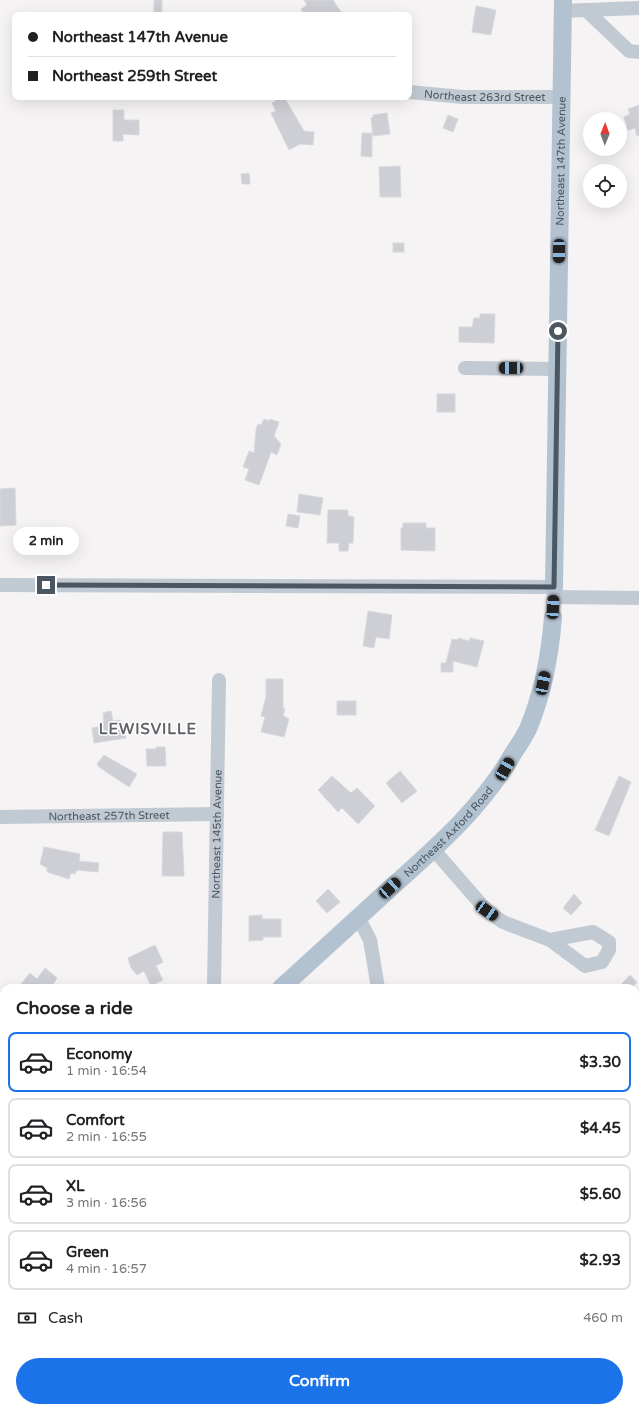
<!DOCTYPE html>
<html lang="en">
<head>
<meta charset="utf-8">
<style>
	:root { --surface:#fff; --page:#f6f6f6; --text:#202124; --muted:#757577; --line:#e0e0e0; --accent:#1a73e8 }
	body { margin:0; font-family:"Varela Round",sans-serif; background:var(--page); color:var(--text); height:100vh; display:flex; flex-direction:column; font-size:15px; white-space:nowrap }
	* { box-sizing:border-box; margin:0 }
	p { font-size:13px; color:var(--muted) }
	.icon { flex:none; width:22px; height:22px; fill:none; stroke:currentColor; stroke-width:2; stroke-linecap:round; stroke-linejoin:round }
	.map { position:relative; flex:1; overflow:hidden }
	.drawer { position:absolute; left:0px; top:984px; width:639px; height:428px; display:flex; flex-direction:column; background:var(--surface); border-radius:12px 12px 0 0; box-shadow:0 4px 16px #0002 }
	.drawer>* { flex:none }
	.hud { position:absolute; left:12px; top:12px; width:400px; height:88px; border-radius:8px; box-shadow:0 4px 16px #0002; display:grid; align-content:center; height:88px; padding:0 16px; background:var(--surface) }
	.needle { width:26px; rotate:1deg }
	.tools { position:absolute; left:583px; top:112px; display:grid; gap:8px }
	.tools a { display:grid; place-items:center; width:44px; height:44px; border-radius:50%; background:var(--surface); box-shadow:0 4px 16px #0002; font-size:20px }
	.end { position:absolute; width:18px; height:18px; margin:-9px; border:5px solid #4a5661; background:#fff; box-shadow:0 0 0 2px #fff }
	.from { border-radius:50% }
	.bubble { position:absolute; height:28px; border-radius:14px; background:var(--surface); box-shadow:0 4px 16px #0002; font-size:13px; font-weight:700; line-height:28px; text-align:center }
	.car { position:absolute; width:12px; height:24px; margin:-12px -6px; border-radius:5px; box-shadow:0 0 3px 1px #0007; background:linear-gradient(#222 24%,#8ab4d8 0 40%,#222 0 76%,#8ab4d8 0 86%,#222 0) }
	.hud b { display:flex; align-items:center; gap:14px; height:38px; font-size:15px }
	.hud b+b { border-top:1px solid var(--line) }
	.hud i { width:10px; height:10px; background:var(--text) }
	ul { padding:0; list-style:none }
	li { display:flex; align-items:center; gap:12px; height:60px; margin:0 8px 6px; padding:0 8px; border:2px solid var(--line); border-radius:8px }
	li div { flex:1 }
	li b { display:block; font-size:15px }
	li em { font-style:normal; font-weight:700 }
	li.active { border-color:var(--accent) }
	li>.icon { width:36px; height:36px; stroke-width:1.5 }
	h2 { padding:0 16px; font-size:18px; line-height:48px }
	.pay { display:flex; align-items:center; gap:10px; height:44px; padding:0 16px; font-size:15px }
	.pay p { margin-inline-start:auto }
	.primary-button { display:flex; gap:8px; margin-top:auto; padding:8px 16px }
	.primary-button a { flex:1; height:46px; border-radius:24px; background:var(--accent); color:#fff; font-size:16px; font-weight:700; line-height:46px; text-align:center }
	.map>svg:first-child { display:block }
</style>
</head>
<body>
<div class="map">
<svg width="639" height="1412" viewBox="0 0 639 1412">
	<rect width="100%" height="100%" fill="#f5f3f3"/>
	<g fill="#cdcfd5" stroke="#d7d9de">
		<rect x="154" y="0" width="8" height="13"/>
		<path d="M304,0H333L343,15H305L301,9L307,5Z"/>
		<path d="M476,6L496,10L491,35L472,32Z"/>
		<path d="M281,97H284L304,131L314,132L313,145L300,144L289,150L271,113L276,111L272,103Z"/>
		<path d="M639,105V135L637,136L635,128L628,130L624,117L630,114L628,109Z"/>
		<path d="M113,110H124V120H139V135L123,134V141H113Z"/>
		<path d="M387,113L390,134L373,136L371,118L373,117V115Z"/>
		<path d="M448,115L458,119L453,132L443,128Z"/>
		<path d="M362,133H372V157L361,156Z"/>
		<path d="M400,166L401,197H380L379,167Z"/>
		<path d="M249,173L250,184H242L241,174Z"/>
		<rect x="393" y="243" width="11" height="9"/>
		<path d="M480,314H495L494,343L459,342V327H472L474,318H480Z"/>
		<rect x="437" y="394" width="18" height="18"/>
		<path d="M264,419L269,421L270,419L279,422L274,436L281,444L277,455L271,452L259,485L245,480L249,469L243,467L249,451L254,453L256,430L258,424L261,425Z"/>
		<path d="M15,488L16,525L0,526V489Z"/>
		<path d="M299,494L323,498L320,515L297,512Z"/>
		<path d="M328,510H348V516L354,517L353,543H349L348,551H339V543H327Z"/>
		<path d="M288,514L300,516L298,528L286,526Z"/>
		<path d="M403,523H426V528H435V551L401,550V528H403Z"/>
		<path d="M368,611L392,615L389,639L376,637L374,648L363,646Z"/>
		<path d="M458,638L469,641L470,638L484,641L477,667L453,661V672H441V663H446L452,639L457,640Z"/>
		<path d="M266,679H283V709H285L283,716L289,719L284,737L261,732L265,717L261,716L266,697Z"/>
		<rect x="337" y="701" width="19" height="14"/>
		<path d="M111,711L113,721L120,720V724H123L126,738L94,743L92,728L103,726L102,722H104L103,713Z"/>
		<path d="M156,747H165L166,766H147L146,749H156Z"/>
		<path d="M104,755L137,774L129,787L99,767L97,764Z"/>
		<path d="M400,771L417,791L402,803L386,783Z"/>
		<path d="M332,776L351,793L357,788L375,806L358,824L342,808L338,812L318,790Z"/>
		<path d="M619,776L631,782L609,836L595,830Z"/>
		<path d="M163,832H182L184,876H162Z"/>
		<path d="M44,847L80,854L79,861L99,863L98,872L77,870L75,874L71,873L69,879L47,872V868L40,864Z"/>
		<path d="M328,889L340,902L327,913L316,901Z"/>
		<path d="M574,894L582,903L571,915L563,908Z"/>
		<path d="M262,915V919H281V937H263V940L249,941V916Z"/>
		<path d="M155,945L163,962L156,966L163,980L151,986L144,971L137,975L131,968L128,958Z"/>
		<path d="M45,968L57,978L51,988H18L30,973L37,979Z"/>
		<path d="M630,975L637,982L632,988H618Z"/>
	</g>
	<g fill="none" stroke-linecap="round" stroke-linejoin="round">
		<g stroke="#c1cad2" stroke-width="14">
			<path d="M586,10L629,51L639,52"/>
			<path d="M562,11L639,8"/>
			<path id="s1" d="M409,92L463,97H561"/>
			<path d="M465,368L557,369"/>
			<path d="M0,585L554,587L553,617"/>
			<path d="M554,597L639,598"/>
			<path id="s2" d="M0,817L217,814"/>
			<path d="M433,849L487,911L503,922L550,940L585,966L602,962L609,950V942L593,932L550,940"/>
			<path d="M358,917L370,940L378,988"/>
			<path id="s3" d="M214,988L219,680"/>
			<path d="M312,1412L313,1408"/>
			<path d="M329,1412L332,1408"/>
			<path d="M385,1412L386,1408"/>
		</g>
		<g stroke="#b3c2d1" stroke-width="18">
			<path id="s4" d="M554,587L563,0"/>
			<path id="s5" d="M281,988C319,953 357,919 395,884C440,844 484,805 514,752C519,745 524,737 528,729C543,693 550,656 553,617"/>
			<path d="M0,1204L4,1201"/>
		</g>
	</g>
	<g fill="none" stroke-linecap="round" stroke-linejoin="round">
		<path stroke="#4a5661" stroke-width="5" d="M46,585L554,587L558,331"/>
	</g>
	<g text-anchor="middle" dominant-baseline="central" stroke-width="3" stroke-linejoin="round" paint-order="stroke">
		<g font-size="11" fill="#4a5661" stroke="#fff">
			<text stroke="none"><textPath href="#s1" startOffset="76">Northeast 263rd Street</textPath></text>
			<text stroke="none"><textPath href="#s4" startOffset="426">Northeast 147th Avenue</textPath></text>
			<text stroke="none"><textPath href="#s2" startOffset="109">Northeast 257th Street</textPath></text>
			<text stroke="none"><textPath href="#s5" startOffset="229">Northeast Axford Road</textPath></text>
			<text stroke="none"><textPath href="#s3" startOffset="154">Northeast 145th Avenue</textPath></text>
		</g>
		<g font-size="15" font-weight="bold" letter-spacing="1" fill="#5f6368" stroke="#fff">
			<text x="148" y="729">LEWISVILLE</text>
		</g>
	</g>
</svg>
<div class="tools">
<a><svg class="needle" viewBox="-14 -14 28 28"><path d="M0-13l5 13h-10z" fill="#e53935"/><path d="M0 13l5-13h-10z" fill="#757577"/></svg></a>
<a><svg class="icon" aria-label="locate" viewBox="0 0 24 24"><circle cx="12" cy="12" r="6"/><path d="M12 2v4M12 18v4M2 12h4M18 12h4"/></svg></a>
</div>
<i class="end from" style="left:558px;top:331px"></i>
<i class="end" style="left:46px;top:585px"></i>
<div class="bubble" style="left:13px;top:527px;width:66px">2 min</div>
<i class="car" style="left:559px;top:251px;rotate:181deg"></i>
<i class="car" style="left:511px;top:368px;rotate:270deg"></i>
<i class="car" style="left:553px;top:607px;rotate:3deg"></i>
<i class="car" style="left:543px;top:683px;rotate:11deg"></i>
<i class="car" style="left:505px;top:769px;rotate:30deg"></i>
<i class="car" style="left:390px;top:888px;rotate:48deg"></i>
<i class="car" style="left:487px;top:911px;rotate:124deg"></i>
<div class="hud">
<b><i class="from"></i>Northeast 147th Avenue</b>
<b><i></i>Northeast 259th Street</b>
</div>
<section class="drawer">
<h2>Choose a ride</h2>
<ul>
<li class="active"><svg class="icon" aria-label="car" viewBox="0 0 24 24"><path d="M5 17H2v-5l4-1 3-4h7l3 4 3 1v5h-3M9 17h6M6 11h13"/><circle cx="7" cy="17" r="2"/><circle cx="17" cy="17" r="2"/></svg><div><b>Economy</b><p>1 min · 16:54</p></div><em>$3.30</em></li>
<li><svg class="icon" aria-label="car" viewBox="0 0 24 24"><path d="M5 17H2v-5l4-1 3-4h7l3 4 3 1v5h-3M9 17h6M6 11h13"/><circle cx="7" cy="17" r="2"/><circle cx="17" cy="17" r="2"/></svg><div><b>Comfort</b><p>2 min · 16:55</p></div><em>$4.45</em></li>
<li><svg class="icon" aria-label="car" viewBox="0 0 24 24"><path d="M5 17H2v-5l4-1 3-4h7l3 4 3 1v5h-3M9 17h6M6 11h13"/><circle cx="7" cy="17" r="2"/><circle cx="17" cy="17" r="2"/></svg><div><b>XL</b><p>3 min · 16:56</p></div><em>$5.60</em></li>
<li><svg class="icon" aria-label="car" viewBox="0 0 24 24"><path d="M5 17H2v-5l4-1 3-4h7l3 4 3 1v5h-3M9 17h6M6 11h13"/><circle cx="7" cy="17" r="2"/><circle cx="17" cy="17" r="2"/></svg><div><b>Green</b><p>4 min · 16:57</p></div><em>$2.93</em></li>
</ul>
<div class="pay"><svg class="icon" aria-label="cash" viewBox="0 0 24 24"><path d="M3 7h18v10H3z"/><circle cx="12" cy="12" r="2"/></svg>Cash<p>460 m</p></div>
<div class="primary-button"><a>Confirm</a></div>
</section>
</div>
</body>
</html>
